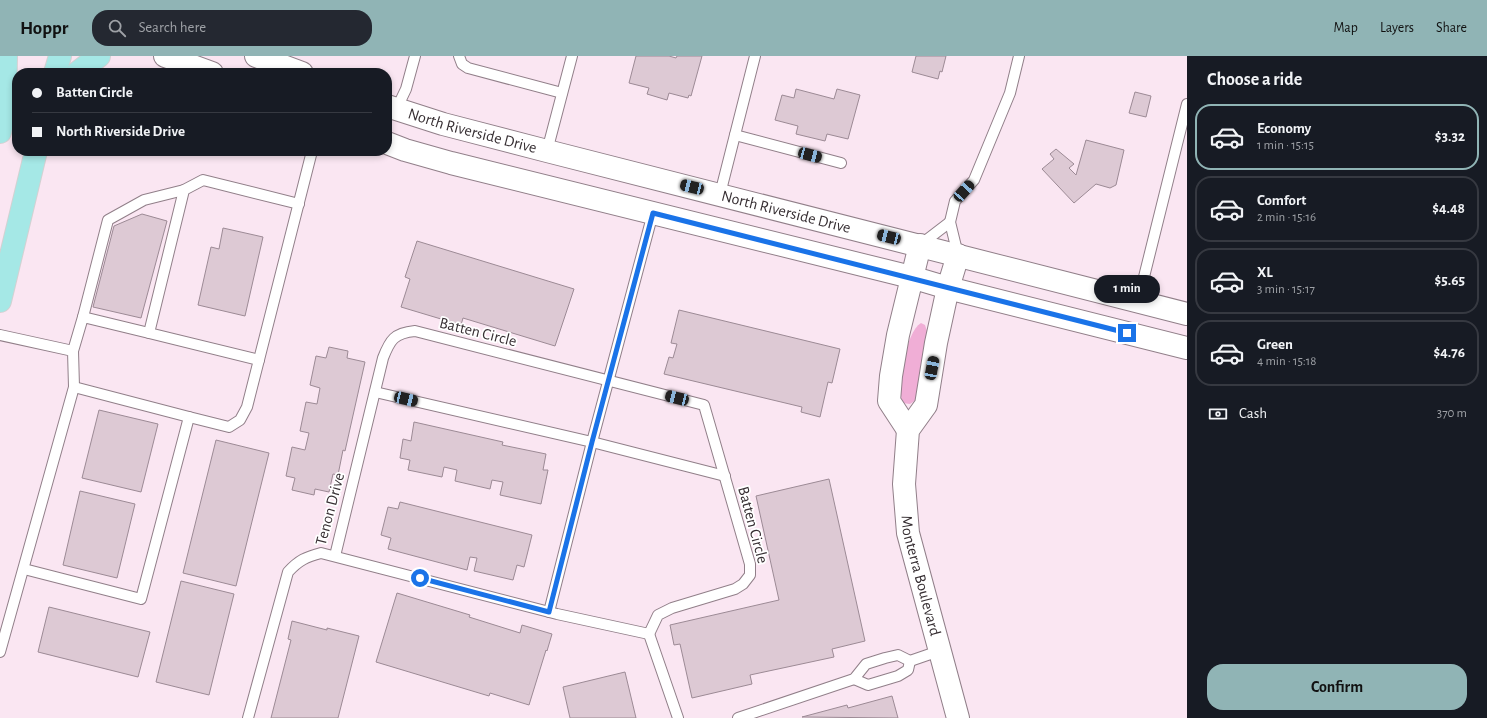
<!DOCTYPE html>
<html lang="en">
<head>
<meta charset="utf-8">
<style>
	:root { --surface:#171b24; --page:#242831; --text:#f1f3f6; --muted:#9ea1a6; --line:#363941; --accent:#90b4b5 }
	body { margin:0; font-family:"Alegreya Sans",sans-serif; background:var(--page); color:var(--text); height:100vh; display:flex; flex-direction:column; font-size:15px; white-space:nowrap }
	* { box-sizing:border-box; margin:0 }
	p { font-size:13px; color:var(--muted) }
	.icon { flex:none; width:22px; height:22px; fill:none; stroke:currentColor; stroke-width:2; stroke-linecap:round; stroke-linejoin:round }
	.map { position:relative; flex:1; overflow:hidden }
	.drawer { display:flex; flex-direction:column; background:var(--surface); width:300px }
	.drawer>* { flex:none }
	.guide { position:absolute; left:12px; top:12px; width:380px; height:88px; border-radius:16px; box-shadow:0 2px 6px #0003; display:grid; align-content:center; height:88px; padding:0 20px; background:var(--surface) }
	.end { position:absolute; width:18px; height:18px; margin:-9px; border:5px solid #1a73e8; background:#fff; box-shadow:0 0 0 2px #fff }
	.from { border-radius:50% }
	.bubble { position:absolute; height:28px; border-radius:14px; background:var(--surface); box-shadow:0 2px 6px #0003; font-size:13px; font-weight:700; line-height:28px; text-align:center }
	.car { position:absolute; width:12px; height:24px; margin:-12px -6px; border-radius:5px; box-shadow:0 0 3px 1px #0007; background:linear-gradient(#222 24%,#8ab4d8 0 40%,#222 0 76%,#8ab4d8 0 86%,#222 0) }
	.guide b { display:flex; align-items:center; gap:14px; height:38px; font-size:15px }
	.guide b+b { border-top:1px solid var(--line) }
	.guide i { width:10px; height:10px; background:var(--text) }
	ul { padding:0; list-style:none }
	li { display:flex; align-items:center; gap:12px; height:66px; margin:0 8px 6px; padding:0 12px; border:2px solid var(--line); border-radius:16px }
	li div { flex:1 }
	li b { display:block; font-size:15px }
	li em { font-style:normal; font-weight:700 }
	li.on { border-color:var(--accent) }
	li>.icon { width:36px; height:36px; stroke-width:1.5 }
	h2 { padding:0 20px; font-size:18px; line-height:48px }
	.pay { display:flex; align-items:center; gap:10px; height:44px; padding:0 20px; font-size:15px }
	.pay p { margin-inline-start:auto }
	.cta { display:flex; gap:8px; margin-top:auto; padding:8px 20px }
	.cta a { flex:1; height:46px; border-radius:16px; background:var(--accent); color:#111; font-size:16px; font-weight:700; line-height:46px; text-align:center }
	header { display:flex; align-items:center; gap:24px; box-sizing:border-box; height:56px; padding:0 20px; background:var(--accent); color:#111 }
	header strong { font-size:19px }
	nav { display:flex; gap:22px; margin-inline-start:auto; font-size:14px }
	.search { width:280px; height:36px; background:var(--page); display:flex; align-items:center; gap:10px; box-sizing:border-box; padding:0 14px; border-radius:16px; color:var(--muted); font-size:15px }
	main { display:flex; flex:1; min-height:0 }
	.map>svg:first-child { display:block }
</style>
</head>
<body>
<header>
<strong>Hoppr</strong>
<div class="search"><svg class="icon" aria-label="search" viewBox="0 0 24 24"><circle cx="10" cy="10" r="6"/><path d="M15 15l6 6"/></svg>Search here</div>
<nav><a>Map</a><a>Layers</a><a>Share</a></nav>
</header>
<main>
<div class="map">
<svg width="1187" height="662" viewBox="0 0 1187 662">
	<rect width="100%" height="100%" fill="#fae6f2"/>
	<path fill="#f0aed6" d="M921,267L925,269L927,275L919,334L916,344L910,348L902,347C898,329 905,277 921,267Z"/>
	<g fill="#ddc9d4" stroke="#9c8a95">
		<path d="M636,0H669L676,2L677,0H702L691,40L689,39L688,42L669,37L667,44L647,38L649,32L629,27Z"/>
		<path d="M916,0H946L942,16L940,15L938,23L912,16Z"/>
		<path d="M796,33L834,43L837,33L860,39L848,83L827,78L825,85L796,78L798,70L775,64L782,39L794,42Z"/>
		<path d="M1135,36L1151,40L1146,61L1129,57Z"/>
		<path d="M1086,84L1124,94L1116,129L1110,132L1096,128L1074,147L1042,113L1054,103L1050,98L1056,93L1074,108L1069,112L1076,119Z"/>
		<path d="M142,158L167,165L141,262L93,251L114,170Z"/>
		<path d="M223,172L263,181L245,260L198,249L211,191L219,193Z"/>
		<path d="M417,185L574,233L555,290L463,262L461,269L401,251L410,223L405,221Z"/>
		<path d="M679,254L840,293L832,327L828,326L820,361L801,356L802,351L664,318L669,301L673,302L677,288L671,287Z"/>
		<path d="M329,291L348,295L347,302L365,306L345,395L343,394L338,419L333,418L329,436L315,433L314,439L292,434L295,422L286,420L292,391L305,394L309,377L300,375L306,346L317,348L320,332L310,329L316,300L326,302Z"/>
		<path d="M99,354L158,368L141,436L82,422Z"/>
		<path d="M414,366L503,386L502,389L546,398L543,414H548L541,448L500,439L503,426L492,424L490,433L455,425L457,414L444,411L442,421L408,414L410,404L400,402L403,383L411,385Z"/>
		<path d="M216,384L269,397L236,530L183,517Z"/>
		<path d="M829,423L865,585L832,593L834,601L750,619L752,628L692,642L680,588L674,589L670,569L779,544L756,440Z"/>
		<path d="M80,435L135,448L117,522L63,509Z"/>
		<path d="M400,446L532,479L524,511L517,509L513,524L474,515L477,502L470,501L467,514L388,493L391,482L381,479L388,451L398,453Z"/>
		<path d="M181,525L234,538L209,639L156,626Z"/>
		<path d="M397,537L470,559L469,561L520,577L522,569L552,578L547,595L546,594L529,649L490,637L489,640L376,606Z"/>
		<path d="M49,551L150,576L138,621L38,596Z"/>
		<path d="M292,565L327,574V572L359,580L338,662H271L291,584L288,583Z"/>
		<path d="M625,616L636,662H570L563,631Z"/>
		<path d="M892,640L898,662L802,661L847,649L848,652Z"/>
	</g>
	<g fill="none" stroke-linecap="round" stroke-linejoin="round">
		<g stroke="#917f89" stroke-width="12">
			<g id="lane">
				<path d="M459,0L462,8L468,12L562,37"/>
				<path d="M396,54L406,33L415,0"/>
				<path d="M735,79L841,107"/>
				<path d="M547,95L572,0"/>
				<path d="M720,138L755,0"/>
				<path d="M920,189L950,166"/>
				<path d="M958,199L950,166L955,145L974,124L1010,37L1019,0"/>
				<path d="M1138,245L1187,48"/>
				<path d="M83,261L108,164L144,144L184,134"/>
				<path d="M0,279L73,295L74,331L0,596"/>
				<path d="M73,295L83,261L149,277"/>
				<path d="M259,304L149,277L184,134L203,124L299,148"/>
				<path d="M375,336L592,386L725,420"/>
				<path d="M189,361L229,371L240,364L247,351L312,95"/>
				<path d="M335,500L383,302C390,284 394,277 415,275L704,349L750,508V519L743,528L735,533L672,552L658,559L649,578"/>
				<path d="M24,513L141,543L189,361L74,331"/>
				<path d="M549,556L592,386L653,157"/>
				<path d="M649,578L678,662"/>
				<path d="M854,623L868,629L898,620L908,614L910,605"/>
				<path d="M248,662L288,516C299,504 306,501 321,497L557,558L649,578"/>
				<path d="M738,662L854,623L866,608L885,602L898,599L910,605L939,595"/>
			</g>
		</g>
		<g stroke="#917f89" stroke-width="24">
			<g id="secondary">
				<path d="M165,0L212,17"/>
				<path d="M256,0L302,17"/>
				<path id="s1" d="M387,50L443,68L547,95L1187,258"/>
				<path d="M387,87L405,94L451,107L911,221L948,232L1187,292"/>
				<path id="s2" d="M958,199L948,232L936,287L926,349L908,374L904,428L908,477L958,662"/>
				<path d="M908,374L889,345L891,320L898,279L920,189"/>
			</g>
		</g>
		<g stroke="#d3d1d2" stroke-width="24">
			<g id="primary">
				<path d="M55,17L60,0"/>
				<path d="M77,17L99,0"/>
				<path d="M0,76L5,56L6,0"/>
				<path d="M0,245L36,95"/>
			</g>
		</g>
		<use href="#lane" stroke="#fff" stroke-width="10"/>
		<use href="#secondary" stroke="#fff" stroke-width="22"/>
		<use href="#primary" stroke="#a5e8e6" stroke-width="22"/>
	</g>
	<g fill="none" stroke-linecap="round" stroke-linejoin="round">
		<path stroke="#1a73e8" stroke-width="5" d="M420,522L549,556L592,386L653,157L1127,277"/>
	</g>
	<g text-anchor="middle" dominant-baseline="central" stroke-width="3.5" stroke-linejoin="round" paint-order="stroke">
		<g font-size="16" fill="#372f33" stroke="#fff">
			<text stroke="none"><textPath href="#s1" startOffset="89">North Riverside Drive</textPath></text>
			<text stroke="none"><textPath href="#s1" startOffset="413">North Riverside Drive</textPath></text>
			<text transform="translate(478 276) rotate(14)">Batten Circle</text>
			<text transform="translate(330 453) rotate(-75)">Tenon Drive</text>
			<text transform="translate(753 469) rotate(75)">Batten Circle</text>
			<text stroke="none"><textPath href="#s2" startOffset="332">Monterra Boulevard</textPath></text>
		</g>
	</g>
</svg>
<i class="end from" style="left:420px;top:522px"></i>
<i class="end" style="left:1127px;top:277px"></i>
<div class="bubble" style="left:1094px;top:219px;width:66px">1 min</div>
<i class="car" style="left:810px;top:99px;rotate:105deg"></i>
<i class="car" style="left:692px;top:131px;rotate:284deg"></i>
<i class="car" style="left:964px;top:135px;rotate:42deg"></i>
<i class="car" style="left:889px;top:181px;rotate:284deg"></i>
<i class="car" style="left:932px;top:312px;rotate:11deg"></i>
<i class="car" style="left:677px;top:342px;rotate:284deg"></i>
<i class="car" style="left:406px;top:343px;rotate:103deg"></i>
<div class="guide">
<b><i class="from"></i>Batten Circle</b>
<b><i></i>North Riverside Drive</b>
</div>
</div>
<section class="drawer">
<h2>Choose a ride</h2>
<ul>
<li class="on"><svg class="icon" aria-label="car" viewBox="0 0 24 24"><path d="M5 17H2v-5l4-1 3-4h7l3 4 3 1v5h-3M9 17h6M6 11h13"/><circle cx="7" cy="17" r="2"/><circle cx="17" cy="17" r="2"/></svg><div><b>Economy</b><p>1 min · 15:15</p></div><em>$3.32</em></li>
<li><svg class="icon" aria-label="car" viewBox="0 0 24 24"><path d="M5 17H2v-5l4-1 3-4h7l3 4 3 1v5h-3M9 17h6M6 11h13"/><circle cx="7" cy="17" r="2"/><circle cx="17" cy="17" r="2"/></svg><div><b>Comfort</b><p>2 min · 15:16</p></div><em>$4.48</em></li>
<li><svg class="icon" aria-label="car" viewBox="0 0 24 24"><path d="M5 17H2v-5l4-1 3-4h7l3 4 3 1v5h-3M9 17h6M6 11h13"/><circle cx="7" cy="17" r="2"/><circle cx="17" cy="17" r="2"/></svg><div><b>XL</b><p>3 min · 15:17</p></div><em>$5.65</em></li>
<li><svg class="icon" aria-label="car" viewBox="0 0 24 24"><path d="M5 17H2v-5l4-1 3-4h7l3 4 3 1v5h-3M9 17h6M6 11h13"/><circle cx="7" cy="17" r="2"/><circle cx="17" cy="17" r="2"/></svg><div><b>Green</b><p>4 min · 15:18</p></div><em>$4.76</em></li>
</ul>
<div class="pay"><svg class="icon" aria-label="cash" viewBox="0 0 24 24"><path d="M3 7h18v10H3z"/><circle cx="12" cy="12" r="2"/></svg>Cash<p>370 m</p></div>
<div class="cta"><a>Confirm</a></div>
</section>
</main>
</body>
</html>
